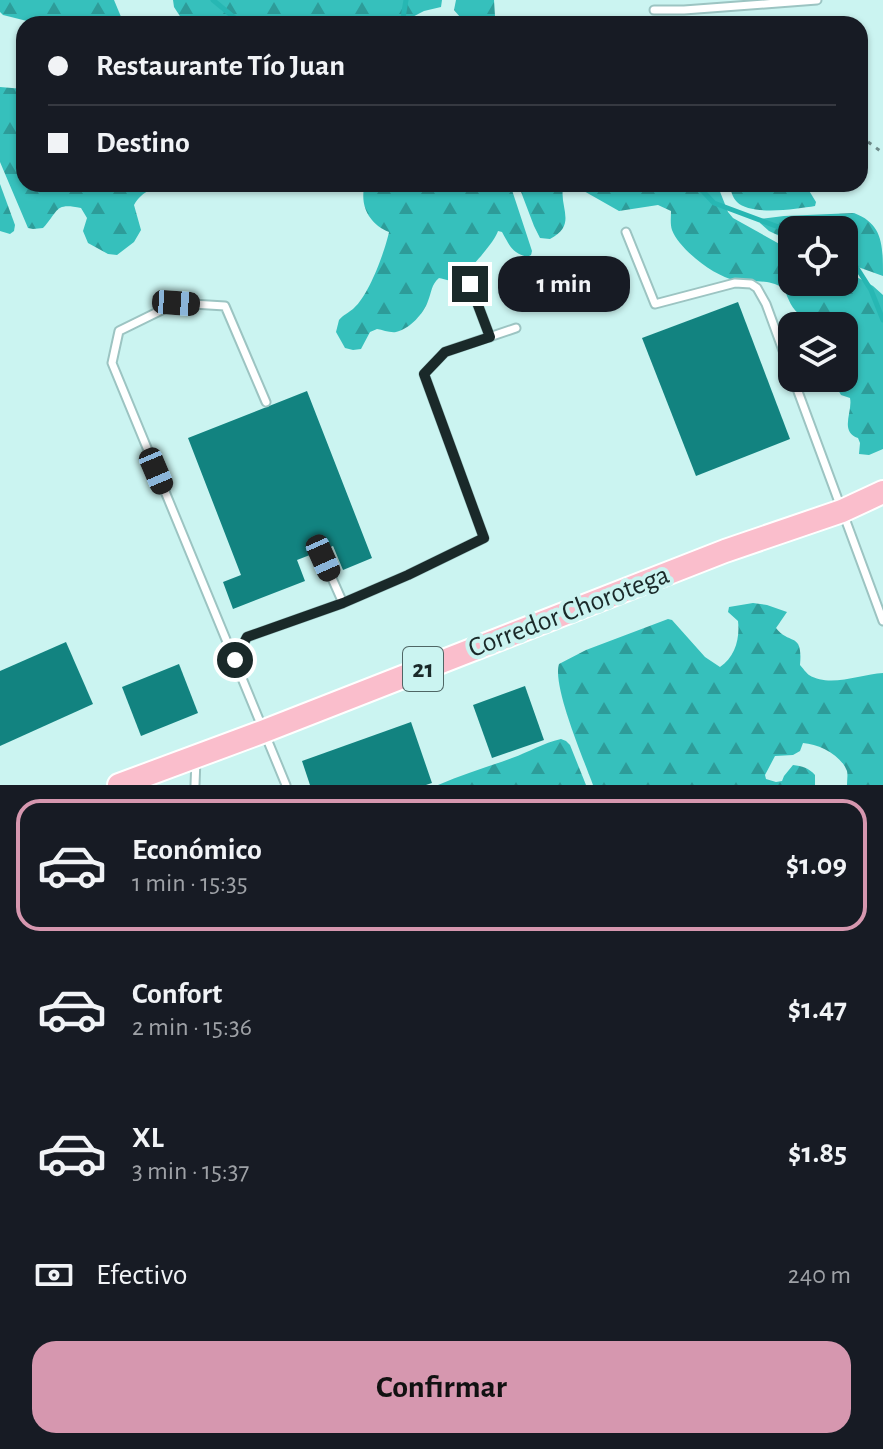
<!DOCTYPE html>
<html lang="es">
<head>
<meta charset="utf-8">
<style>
	:root { --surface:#171b24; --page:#242831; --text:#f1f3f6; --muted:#9ea1a6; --line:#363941; --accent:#d697af }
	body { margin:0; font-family:"Alegreya Sans",sans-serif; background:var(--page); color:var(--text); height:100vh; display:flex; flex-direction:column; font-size:30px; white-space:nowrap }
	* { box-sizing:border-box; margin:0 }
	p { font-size:26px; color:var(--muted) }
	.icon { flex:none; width:44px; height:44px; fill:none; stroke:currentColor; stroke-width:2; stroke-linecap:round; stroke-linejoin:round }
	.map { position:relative; height:785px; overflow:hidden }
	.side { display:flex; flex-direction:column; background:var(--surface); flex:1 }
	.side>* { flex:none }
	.top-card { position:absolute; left:16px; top:16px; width:852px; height:176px; border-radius:24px; box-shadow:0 2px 6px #0004; display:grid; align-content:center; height:176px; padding:0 32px; background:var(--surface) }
	.buttons { position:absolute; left:778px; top:216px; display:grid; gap:16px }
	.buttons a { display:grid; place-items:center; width:80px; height:80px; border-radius:16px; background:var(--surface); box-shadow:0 2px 6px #0004; font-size:40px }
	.end { position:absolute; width:36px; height:36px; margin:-18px; border:10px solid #1a2929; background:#fff; box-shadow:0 0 0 4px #fff }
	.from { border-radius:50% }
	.bubble { position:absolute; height:56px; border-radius:24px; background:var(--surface); box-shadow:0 2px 6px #0004; font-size:26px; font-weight:600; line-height:56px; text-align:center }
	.car { position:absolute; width:24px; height:48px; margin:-24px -12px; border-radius:10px; box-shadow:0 0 6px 2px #0007; background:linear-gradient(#222 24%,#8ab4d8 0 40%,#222 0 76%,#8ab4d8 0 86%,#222 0) }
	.top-card b { display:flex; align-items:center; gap:28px; height:76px; font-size:30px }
	.top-card b+b { border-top:2px solid var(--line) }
	.top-card i { width:20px; height:20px; background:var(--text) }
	ul { padding:14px 0 0; list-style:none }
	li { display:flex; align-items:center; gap:24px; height:132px; margin:0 16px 12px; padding:0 16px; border:4px solid transparent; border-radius:24px }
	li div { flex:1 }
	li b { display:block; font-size:30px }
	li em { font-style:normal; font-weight:600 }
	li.selected { border-color:var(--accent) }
	li>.icon { width:72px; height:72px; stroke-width:1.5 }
	.pay { display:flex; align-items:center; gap:20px; height:88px; padding:0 32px; font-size:30px }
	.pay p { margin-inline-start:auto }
	.button { display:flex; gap:16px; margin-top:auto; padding:16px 32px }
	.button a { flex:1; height:92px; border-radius:24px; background:var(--accent); color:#111; font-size:32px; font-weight:600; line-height:92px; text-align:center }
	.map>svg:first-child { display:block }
</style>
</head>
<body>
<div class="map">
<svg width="883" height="785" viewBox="0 0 883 785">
	<defs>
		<pattern id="forest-firs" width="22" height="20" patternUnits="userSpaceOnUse" patternTransform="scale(2)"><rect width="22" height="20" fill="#36c0bc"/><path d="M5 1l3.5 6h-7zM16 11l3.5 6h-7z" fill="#2d9c99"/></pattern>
	</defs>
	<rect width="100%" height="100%" fill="#cbf4f1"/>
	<g fill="url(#forest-firs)">
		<path d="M0,0H114L124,24H39L3,15L0,12Z"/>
		<path d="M173,0H442L441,7L424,11L399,24H185L174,7Z"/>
		<path d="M456,0H494L495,16L500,24H466L454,10Z"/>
		<path d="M0,87L24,89V184H169C153,188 142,191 134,205L141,230L134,242L117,255L108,254L88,243L83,231L87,218L81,208C54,202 59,211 43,228L33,229L28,228L0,162Z"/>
		<path d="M0,184L15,225L14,231L10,234L0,231Z"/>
		<path d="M365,184H510L532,251L531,255L527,257C511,252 510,246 502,232L498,231C495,242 463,279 452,281C449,281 441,278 439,278C431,285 432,291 428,301C424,313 410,329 396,332C390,333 383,330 377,329L370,332L361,349L353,350L345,348L336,332L339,320C343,315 350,312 354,308C369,295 385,251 389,232C369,224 359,205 365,184Z"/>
		<path d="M518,184H717L728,212L733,218L792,251V282H844V270L873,286L883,295V449L869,455L859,454L860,443L858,438C839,431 853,412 850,398L841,395L831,378H844V326H820C814,321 809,320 802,316C792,310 788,299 784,288C764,278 755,283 735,280C715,277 679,249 672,230C670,224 671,217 671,211L658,205L619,211L575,186L564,184C557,206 579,224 550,239L540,238L534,226Z"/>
		<path d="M729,184H805L816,202L815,206C797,209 751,216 737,202C732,197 731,190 729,184Z"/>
		<path d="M854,213C883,224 883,245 883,276L844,262V230H792V242L769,231L760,223L761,219L784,216Z"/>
		<path d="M753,603L767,605L787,612L776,628C790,646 803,631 800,665C801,666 808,675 809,675C830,688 861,674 883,673V785H847C847,780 848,776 847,771C841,755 819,744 803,743L800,751L793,755L775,756L765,775L766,779L776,782L782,781L784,776L793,765C802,766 809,768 815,775V785H593C584,760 552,686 559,664L586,650L668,619L672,620L705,657L720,667C735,657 740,639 738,621L728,612L729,607Z"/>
		<path d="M561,739L566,741L570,745L586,785H438C463,774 488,767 512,758C529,752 543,743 561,739Z"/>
	</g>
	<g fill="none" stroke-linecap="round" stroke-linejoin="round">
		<g stroke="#27b7b3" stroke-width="5">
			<path d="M213,0L242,24"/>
			<path d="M402,24L406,0"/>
			<path d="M696,184L714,203L792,232"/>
			<path d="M844,254L850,257L871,290L883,320"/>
		</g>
	</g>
	<g fill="#128380">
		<path d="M738,302L790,439L696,476L642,338Z"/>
		<path d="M307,391L372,558L343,570L333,546L297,560L305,581L233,609L223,582L241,575L188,438Z"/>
		<path d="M66,642L93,704L0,746V671Z"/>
		<path d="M179,664L198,713L141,736L122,687Z"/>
		<path d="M525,686L544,740L492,758L473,705Z"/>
		<path d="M411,722L432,783L426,785H310L302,761Z"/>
	</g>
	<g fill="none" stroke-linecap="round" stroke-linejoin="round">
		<g stroke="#9cc4c2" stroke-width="11">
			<g id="service">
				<path d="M654,10H684L817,0"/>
				<path d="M626,232L655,304L735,283L751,284L757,288L766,304L792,375"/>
				<path d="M470,284L490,337"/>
				<path d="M793,378L883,621"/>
				<path d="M266,402L225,306L176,303L119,331L112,363L286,785"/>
				<path d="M323,558L343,603"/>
				<path d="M235,660L247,637L343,603L408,575L484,538L424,374L445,352L516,328"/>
				<path d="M195,785L196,759"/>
			</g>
		</g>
		<g stroke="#fff" stroke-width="26">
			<path id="primary" d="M119,785L262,732L725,551L842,511L883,492"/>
		</g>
		<path stroke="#6f8b8a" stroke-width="3" stroke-dasharray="4 6" stroke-linecap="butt" d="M860,136L883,153"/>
		<use href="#service" stroke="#fff" stroke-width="7"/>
		<use href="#primary" stroke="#fabecc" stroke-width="22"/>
	</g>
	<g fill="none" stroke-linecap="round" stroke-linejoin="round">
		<path stroke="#1a2929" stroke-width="10" d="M235,660L247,637L343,603L408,575L484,538L424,374L445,352L490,337L470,284"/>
	</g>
	<g text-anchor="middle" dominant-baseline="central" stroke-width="8" stroke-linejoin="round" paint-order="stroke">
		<rect fill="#cbf4f1" stroke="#4f6665" stroke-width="2" x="403" y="647" width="40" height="44" rx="6"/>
		<g font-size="26" font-weight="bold" fill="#1a2929">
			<text x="423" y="669">21</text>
		</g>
		<g font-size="28" fill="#1a2929" stroke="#cbf4f1">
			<text transform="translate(569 612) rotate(-21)">Corredor Chorotega</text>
		</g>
	</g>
</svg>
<div class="buttons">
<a><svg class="icon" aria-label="locate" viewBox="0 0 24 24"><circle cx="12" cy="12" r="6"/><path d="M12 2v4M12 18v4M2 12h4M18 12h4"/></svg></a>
<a><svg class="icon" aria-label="layers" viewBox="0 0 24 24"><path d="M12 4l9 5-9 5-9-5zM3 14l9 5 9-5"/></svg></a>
</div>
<i class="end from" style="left:235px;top:660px"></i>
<i class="end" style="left:470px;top:284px"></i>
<div class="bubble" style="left:498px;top:256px;width:132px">1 min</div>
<i class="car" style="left:176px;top:303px;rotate:94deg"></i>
<i class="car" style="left:156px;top:471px;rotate:157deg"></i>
<i class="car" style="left:323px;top:558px;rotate:156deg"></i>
<div class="top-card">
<b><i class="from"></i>Restaurante Tío Juan</b>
<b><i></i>Destino</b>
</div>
</div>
<section class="side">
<ul>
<li class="selected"><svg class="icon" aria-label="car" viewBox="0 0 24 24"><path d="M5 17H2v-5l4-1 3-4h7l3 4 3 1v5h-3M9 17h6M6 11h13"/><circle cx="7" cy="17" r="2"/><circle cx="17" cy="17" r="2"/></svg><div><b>Económico</b><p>1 min · 15:35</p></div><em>$1.09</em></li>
<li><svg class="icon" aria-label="car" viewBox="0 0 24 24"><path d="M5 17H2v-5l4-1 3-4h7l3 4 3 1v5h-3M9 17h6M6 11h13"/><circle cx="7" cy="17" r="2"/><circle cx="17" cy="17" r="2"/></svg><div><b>Confort</b><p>2 min · 15:36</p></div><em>$1.47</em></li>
<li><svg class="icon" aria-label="car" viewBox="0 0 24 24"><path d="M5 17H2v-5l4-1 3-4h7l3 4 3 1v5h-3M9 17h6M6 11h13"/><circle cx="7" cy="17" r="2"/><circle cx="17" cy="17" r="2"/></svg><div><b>XL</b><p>3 min · 15:37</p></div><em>$1.85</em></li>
</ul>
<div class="pay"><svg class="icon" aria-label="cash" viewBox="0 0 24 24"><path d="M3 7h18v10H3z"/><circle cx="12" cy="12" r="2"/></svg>Efectivo<p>240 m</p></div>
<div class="button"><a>Confirmar</a></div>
</section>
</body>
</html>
